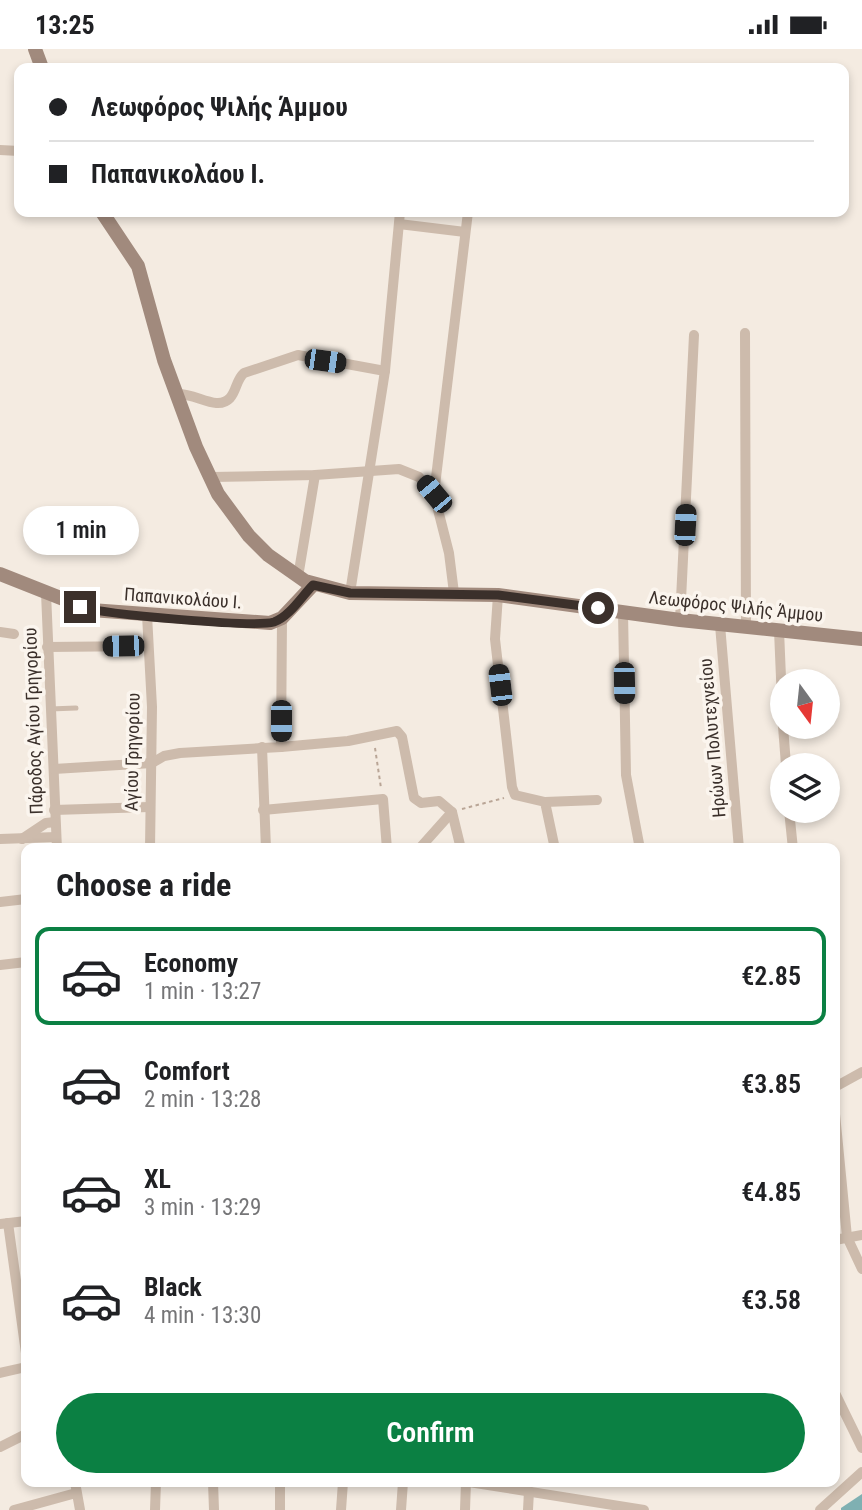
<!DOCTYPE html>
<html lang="en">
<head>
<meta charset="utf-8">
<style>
	:root { --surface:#fff; --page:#f2f2f2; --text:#202124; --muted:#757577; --line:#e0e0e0; --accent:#0b8043 }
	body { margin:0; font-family:"Roboto Condensed",sans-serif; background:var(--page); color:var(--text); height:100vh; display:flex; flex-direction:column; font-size:26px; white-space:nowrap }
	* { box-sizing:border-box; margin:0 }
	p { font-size:23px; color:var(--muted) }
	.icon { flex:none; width:38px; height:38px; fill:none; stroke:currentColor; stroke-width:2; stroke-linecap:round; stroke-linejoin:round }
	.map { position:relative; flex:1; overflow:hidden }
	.details { position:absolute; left:21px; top:794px; width:819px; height:644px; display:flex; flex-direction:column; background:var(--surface); border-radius:14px; box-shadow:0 4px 10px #0003 }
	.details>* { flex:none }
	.banner { position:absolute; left:14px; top:14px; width:835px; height:154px; border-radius:14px; box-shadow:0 4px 10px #0003; display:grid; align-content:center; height:154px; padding:0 35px; background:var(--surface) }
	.needle { width:46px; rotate:165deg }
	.buttons { position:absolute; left:770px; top:620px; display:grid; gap:14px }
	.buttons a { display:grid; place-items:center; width:70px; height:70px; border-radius:50%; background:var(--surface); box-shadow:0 4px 10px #0003; font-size:35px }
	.end { position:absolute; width:32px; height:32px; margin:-16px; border:9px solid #3b302b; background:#fff; box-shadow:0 0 0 4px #fff }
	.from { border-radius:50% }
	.bubble { position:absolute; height:49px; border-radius:24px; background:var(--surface); box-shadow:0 4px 10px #0003; font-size:23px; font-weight:600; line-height:49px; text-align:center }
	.car { position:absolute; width:21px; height:42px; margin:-21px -10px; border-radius:9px; box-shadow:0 0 5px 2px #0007; background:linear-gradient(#222 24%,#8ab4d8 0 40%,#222 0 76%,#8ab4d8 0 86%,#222 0) }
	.banner b { display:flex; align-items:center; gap:24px; height:66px; font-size:26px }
	.banner b+b { border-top:2px solid var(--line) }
	.banner i { width:18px; height:18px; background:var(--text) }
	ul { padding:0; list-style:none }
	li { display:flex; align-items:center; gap:21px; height:98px; margin:0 14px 10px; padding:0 21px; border:4px solid transparent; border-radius:14px }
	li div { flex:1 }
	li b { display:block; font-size:26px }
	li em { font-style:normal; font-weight:600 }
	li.current { border-color:var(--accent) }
	li>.icon { width:63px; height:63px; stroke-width:1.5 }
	h2 { padding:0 35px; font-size:32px; line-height:84px }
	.primary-button { display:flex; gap:14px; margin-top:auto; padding:14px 35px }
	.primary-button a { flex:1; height:80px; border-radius:42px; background:var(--accent); color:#fff; font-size:28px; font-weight:600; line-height:80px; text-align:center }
	.status { display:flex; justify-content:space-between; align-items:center; height:49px; padding:0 35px; background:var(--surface); direction:ltr }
	.status svg { height:19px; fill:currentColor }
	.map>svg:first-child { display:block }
</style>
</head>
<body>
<div class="status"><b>13:25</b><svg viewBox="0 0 49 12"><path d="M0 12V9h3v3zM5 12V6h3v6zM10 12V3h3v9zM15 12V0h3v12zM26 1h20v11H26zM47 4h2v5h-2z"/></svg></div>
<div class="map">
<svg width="862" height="1461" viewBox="0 0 862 1461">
	<rect width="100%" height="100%" fill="#f4ebe1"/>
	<path fill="#7fb0b2" d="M862,1445V1461H841V1459Z"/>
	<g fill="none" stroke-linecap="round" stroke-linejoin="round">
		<g stroke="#b9a596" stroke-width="2" stroke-dasharray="3.5 3.5" stroke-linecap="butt">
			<path d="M375,699L381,739"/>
			<path d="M462,760L504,749"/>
		</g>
		<path stroke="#cdbbac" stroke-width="5" d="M50,660L76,659"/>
		<g stroke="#cdbbac" stroke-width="10">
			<path d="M0,101L19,102"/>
			<path d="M399,175L465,183"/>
			<path d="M745,284L746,578"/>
			<path d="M176,345C195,343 217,363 230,349C237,341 236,331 244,324L298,306L385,322"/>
			<path d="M212,428L315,426L399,420L419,428L434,445"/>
			<path d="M298,528L315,426"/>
			<path d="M46,544L57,800"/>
			<path d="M350,544L385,322L400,163"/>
			<path d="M454,544L449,504L434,445L468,163"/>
			<path d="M498,546L495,590L512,738L515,746L545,753L555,800"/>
			<path d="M623,563L626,726L640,800"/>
			<path d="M147,566L152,658L150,800"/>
			<path d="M680,571L694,286"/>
			<path d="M720,576L739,800"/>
			<path d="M779,581L782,653"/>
			<path d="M0,583L14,585"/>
			<path d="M47,598L148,597"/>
			<path d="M783,677L786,716"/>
			<path d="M262,698L266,800"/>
			<path d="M281,698L348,692L397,682L402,688L414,749L421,754L439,752L452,763L461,800"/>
			<path d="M54,720L152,714L164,707L180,704L281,698L282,569"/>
			<path d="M545,753L597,751"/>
			<path d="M54,761L149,758"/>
			<path d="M263,761L383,750L387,800"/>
			<path d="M789,761L793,800"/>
			<path d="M0,790L56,788"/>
			<path d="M22,790L46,774L55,773"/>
			<path d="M419,800L452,763"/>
			<path d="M0,853L26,850"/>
			<path d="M0,916L26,913"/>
			<path d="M835,1038L862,1023"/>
			<path d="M835,1065L847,1188L862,1220"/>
			<path d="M8,1174L26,1304"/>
			<path d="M0,1175L26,1172"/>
			<path d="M835,1191L862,1186"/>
			<path d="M0,1324L26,1318"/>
			<path d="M835,1344L862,1399"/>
			<path d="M0,1398L26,1385"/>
			<path d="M75,1433L80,1461"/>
			<path d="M213,1433L214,1461"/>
			<path d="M469,1433L644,1461"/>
			<path d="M14,1461L76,1444"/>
			<path d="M155,1461L156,1433"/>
			<path d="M280,1461V1433"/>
			<path d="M341,1461L343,1433"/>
			<path d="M401,1461L403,1433"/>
			<path d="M465,1461L466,1433"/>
			<path d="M528,1461L529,1442"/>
			<path d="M820,1461L862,1423"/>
		</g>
		<g stroke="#a18a7d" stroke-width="14">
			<path d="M35,0L42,19"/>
			<path d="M102,163L138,217L164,311L196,398L218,445L249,487L268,506L305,532L350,544L498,546L680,571L862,590"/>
			<path d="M0,525L91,561L270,574L282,569L313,536"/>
		</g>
	</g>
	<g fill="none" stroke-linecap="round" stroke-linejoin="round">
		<path stroke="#3b302b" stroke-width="9" d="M80,558C105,565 253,579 274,573C289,568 302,547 313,536L350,544L498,546L598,559"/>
	</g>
	<g text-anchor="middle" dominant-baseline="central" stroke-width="7" stroke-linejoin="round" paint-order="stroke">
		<g font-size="18" fill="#3b302b" stroke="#fbf5ee">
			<text transform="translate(183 549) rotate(4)">Παπανικολάου Ι.</text>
			<text transform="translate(736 557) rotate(6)">Λεωφόρος Ψιλής Άμμου</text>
			<text transform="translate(33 672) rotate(-92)">Πάροδος Αγίου Γρηγορίου</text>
			<text transform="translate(712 689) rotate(-95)">Ηρώων Πολυτεχνείου</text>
			<text transform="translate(132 703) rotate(-89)">Αγίου Γρηγορίου</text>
		</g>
	</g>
</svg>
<div class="buttons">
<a><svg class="needle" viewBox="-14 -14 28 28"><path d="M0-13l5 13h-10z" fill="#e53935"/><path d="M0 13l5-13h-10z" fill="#757577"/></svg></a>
<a><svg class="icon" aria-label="layers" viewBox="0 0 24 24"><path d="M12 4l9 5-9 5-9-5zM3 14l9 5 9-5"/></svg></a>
</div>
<i class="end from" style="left:598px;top:559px"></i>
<i class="end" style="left:80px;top:558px"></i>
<div class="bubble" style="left:23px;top:457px;width:116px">1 min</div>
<i class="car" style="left:325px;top:312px;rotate:98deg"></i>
<i class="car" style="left:434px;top:445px;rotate:320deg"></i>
<i class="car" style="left:685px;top:476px;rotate:3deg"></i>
<i class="car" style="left:123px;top:597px;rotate:269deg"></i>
<i class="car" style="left:624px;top:634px;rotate:179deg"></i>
<i class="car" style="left:500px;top:636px;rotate:353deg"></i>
<i class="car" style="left:281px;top:672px;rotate:180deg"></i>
<div class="banner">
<b><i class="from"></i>Λεωφόρος Ψιλής Άμμου</b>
<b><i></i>Παπανικολάου Ι.</b>
</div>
<section class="details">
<h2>Choose a ride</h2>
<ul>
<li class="current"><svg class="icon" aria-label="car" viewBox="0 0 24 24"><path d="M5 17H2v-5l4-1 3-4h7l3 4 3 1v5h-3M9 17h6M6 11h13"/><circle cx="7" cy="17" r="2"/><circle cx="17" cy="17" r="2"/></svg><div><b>Economy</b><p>1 min · 13:27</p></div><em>€2.85</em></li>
<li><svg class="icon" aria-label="car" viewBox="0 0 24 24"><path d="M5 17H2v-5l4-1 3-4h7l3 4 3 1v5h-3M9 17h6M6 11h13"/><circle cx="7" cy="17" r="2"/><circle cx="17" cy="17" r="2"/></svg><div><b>Comfort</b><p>2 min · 13:28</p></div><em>€3.85</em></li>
<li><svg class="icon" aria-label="car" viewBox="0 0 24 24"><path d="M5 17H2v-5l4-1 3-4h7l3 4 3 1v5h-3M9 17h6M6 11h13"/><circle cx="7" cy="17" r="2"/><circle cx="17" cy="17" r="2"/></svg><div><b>XL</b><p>3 min · 13:29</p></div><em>€4.85</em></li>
<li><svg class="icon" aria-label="car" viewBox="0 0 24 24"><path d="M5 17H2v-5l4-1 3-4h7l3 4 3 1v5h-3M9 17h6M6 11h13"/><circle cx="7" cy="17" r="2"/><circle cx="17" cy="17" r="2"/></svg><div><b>Black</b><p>4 min · 13:30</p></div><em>€3.58</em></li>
</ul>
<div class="primary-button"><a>Confirm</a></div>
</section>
</div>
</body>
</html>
